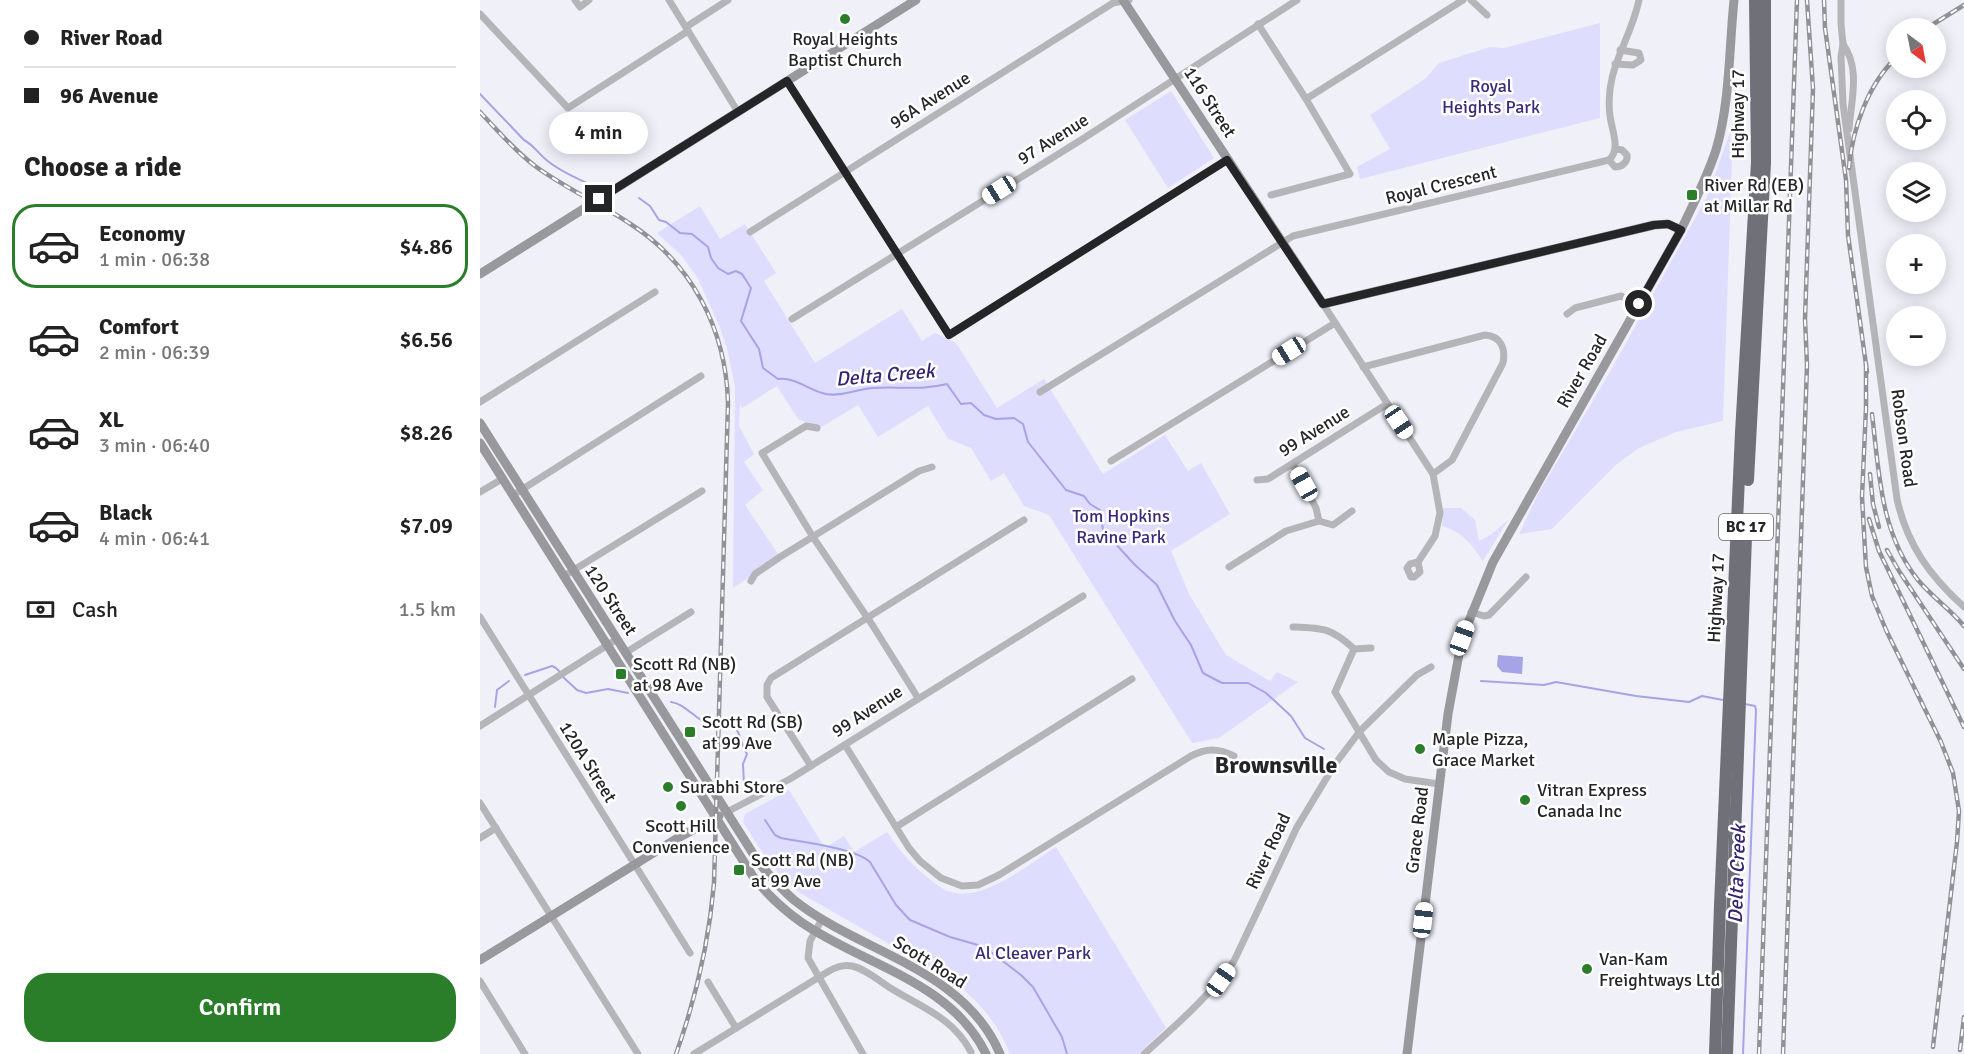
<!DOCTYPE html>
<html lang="en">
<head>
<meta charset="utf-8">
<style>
	:root { --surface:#fff; --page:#f2f2f2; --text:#222; --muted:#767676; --line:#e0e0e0; --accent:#2b7e29 }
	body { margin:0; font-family:Signika,sans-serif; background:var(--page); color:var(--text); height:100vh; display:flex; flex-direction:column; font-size:22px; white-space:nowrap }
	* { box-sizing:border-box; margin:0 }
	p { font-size:20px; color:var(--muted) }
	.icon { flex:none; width:33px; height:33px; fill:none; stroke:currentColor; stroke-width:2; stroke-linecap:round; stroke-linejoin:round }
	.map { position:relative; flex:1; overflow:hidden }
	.panel { display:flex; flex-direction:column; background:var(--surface); width:480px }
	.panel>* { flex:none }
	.banner { display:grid; align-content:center; height:132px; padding:0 24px; background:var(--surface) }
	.needle { width:39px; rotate:148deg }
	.buttons { position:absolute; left:1406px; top:18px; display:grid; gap:12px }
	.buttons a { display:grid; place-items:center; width:60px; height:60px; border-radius:50%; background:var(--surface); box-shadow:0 3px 15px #0003; font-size:30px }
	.end { position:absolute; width:27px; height:27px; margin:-14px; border:8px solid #252528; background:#fff; box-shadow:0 0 0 3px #fff }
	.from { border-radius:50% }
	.bubble { position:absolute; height:42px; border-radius:21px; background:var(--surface); box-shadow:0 3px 15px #0003; font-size:20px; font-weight:600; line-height:42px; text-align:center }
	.car { position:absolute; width:18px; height:36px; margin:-18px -9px; border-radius:8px; box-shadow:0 0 4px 2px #0007; background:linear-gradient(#fff 24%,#345 0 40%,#fff 0 76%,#345 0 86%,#fff 0) }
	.banner b { display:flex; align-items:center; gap:21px; height:57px; font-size:22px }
	.banner b+b { border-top:2px solid var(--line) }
	.banner i { width:15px; height:15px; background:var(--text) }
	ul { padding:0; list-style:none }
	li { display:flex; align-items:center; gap:18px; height:84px; margin:0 12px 9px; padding:0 12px; border:3px solid transparent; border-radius:24px }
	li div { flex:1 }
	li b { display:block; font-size:22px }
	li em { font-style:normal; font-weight:600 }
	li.selected { border-color:var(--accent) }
	li>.icon { width:54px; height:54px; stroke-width:1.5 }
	h2 { padding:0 24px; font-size:27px; line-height:72px }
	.pay { display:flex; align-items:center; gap:15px; height:66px; padding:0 24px; font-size:22px }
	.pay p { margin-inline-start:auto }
	.cta { display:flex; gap:12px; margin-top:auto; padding:12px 24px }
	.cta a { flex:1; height:69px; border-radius:24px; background:var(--accent); color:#fff; font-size:24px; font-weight:600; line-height:69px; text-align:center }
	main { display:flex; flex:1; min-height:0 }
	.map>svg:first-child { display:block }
</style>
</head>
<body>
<main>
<section class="panel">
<div class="banner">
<b><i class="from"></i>River Road</b>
<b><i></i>96 Avenue</b>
</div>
<h2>Choose a ride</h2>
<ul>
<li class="selected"><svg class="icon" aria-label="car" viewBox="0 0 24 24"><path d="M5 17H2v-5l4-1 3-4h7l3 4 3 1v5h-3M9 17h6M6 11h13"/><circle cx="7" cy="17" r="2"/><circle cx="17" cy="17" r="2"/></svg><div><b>Economy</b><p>1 min · 06:38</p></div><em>$4.86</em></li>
<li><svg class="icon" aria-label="car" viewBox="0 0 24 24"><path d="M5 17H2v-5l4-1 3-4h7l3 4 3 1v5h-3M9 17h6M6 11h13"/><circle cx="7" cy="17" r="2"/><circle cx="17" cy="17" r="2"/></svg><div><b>Comfort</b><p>2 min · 06:39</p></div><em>$6.56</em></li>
<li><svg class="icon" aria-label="car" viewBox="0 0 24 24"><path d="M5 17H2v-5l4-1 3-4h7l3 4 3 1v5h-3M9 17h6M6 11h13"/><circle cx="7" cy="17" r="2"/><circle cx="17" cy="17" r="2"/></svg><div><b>XL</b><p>3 min · 06:40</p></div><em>$8.26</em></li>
<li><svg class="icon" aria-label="car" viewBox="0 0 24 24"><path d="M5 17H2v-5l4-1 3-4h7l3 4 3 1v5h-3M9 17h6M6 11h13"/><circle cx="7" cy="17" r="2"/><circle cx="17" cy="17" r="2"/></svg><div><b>Black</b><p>4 min · 06:41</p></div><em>$7.09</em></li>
</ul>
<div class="pay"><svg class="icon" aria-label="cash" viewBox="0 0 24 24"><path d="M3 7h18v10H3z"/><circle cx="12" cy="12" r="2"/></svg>Cash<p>1.5 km</p></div>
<div class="cta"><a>Confirm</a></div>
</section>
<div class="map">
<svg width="1484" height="1054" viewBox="0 0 1484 1054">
	<rect width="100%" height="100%" fill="#f0f0f9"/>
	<g fill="#deddfe">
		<path d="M1120,23V118L880,179L877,167L910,149L890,115L945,79L959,63L1010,47L1024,48Z"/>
		<path d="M691,91L734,158L688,188L645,120Z"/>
		<path d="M1250,132L1252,160L1243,421L1196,432L1159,448L1137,464L1072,529L1039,534L1058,494L1131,370L1228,195Z"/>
		<path d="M220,206L240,239L265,224L296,273L284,281L335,363L422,309L442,341L455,333L476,343L517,408L564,379L623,474L685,435L708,471L721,463L750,514L691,551L709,594L746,655L790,681L797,672L818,682L739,738L712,743L569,515L544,506L524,473L511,481L491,448L468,439L448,406L398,437L378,405L340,428L318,419L297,386L262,408L260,404L259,426L274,454L264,462L283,490L265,505L300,557L253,588L255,387L247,348L239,325L217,277L201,255L177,233Z"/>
		<path d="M963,508H981L995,520L999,541L1012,534L1028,520L1003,561C990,543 984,533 962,526Z"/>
		<path d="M309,790L345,848L364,836L374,852L407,832C418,849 431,864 447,877C454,883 463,890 471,892C503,902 549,864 576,847L686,1028L658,1054H530C518,1022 497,999 469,978L320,893L303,878L288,861L263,822L265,814Z"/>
	</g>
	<path fill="#a6a3e6" d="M1018,655L1043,657L1042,674L1022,672L1017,666Z"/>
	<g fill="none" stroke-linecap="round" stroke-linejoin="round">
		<g stroke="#a6a3e6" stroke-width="2">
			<path d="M0,94L44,140C55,146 59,155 69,162C83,173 100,180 116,187"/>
			<path d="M159,198L170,206L179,220L186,222L200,233L212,234L228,247L231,258L238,268L248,274L256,271L262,274L271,288L261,321L279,349L283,368L298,379C317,377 329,391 346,394C362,397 377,389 393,388C419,386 439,391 467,384L481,404L491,403L504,415L516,419L534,418L543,424L548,442L586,490L604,496L610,504L620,510L623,530L654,564L677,585L695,621L711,645L723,673L742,683H768L786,693L811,716L825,738L844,749"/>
			<path d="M45,675L72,666L76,668L80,672"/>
			<path d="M83,677L97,690L106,693L128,689L148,693"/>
			<path d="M1001,681L1064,685L1076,682L1156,696L1209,702L1222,696L1243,700"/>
			<path d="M191,702C206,704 214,719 229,724"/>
			<path d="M15,707L17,690L29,681"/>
			<path d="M249,727L256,728C261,737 262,746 267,754L263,764L264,784"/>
			<path d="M285,820L295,835L301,838C322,842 375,848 390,862L416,905L430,920L470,937L498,945L511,952L541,975L553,987L582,1037L587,1054"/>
			<path d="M1263,1054L1276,710L1275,706L1265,704"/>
		</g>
		<g stroke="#b5b5b9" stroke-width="7">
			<path d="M95,0L100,7L109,0"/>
			<path d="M189,0L258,112"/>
			<path d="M991,0L1007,15"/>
			<path d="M1361,0V24L1363,44L1361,57L1363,104L1417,499C1427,545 1450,576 1484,607"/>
			<path d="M0,14L88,108L208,31"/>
			<path d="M778,24L826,99L870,174L791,195"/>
			<path d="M206,27L248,0"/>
			<path d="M1363,44C1381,69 1371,101 1369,129"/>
			<path d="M1135,64L1153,65L1161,60L1159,53L1140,50"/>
			<path d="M307,82L469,335L747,160"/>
			<path d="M826,99L983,0"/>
			<path d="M1129,160L1135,167C1142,167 1148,162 1147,155L1142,150L1136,149"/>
			<path d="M270,232L633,3L649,0"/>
			<path d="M843,304L953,474L960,513L955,536L938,562L930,564L927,568L931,577H934L940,572L938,562"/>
			<path d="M1087,314L1095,308L1141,296L1159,305"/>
			<path d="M312,319L601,140L817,0"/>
			<path d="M883,367L1005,335C1021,336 1026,349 1023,363L972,460L953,474"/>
			<path d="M560,392L813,236L1129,160C1141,149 1132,131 1130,116C1124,69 1150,43 1159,0"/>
			<path d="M0,402L175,292"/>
			<path d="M337,428L326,426L282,453L333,537L393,626L438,698"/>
			<path d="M631,461L855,323"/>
			<path d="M813,464L836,508L839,521L853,525L872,511"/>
			<path d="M777,480L788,479L907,404"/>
			<path d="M0,492L22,479"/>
			<path d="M38,492L221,376"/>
			<path d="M749,567L806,531L839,521"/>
			<path d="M84,576L222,491"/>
			<path d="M271,581L275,574L300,557L439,471L452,467"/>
			<path d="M991,612L1004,616L1009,615L1046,577"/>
			<path d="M0,617L210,953"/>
			<path d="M813,627C843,628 852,628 874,649L855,692L896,760L909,772L925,779L959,784"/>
			<path d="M874,649L891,648"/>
			<path d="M145,653L211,612"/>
			<path d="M0,726L137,639"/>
			<path d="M365,745L429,848L440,861L461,878L482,886L498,885L519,875L711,756C727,748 737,748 754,756"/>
			<path d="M331,766L287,697V685L291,678L544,520"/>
			<path d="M0,803L158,1054"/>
			<path d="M247,812L310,779L603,596"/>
			<path d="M416,827L652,679"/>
			<path d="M0,838L16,828"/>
			<path d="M342,919L330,941L328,958L383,1054"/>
			<path d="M0,981L45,1054"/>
			<path d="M228,982L256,1028"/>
			<path d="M214,1054L349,971C356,967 363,964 372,966C386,969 399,981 412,989C443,1008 473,1018 491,1052"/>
			<path d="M664,1054C696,1025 729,997 754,961L817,827L855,764L880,731L937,675L951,667"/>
		</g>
		<g stroke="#98989d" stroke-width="9">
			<path d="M643,0L843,304L1174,225L1188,224L1201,230"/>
			<path d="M0,274L436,0"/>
			<path d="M0,423L279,863C290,876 301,889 314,900C380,953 484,968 520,1054"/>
			<path d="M0,443L274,878C288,895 304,910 321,922C383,965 471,981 506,1054"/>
			<path d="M0,960L196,839L239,816"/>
			<path d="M927,1054L968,714L982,638L1013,562L1201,230C1213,204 1227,178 1236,150C1250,103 1249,49 1254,0"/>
		</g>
		<g stroke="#707078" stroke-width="12">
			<path d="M1268,480L1285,163V0"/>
			<path d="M1235,1054L1240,905L1261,432L1277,162L1275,0"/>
			<path d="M1247,1054L1266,537"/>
		</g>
		<g stroke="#919197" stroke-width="4.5">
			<g id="rail">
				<path d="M1344,0L1345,28L1366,180L1368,235L1387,372"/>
				<path d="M1447,28L1484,5"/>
				<path d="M0,112C18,131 35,151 55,166C85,188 119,203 149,223C212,263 246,329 248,403L234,883C229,942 216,998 196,1054"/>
				<path d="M1369,168C1372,130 1388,84 1416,58"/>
				<path d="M1386,364V408L1382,497L1386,567L1392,596L1406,630L1461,742L1473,773L1479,811L1477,842L1453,1047"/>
				<path d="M1392,414C1399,471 1400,533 1438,580C1452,597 1470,609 1484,626"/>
				<path d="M1390,474L1393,504L1399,527"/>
				<path d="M1389,519L1399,551L1484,727"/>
				<path d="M1407,550L1419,571L1484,669"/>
				<path d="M1480,1050L1484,1017"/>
				<path d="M1279,1054L1317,0"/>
				<path d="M1303,1054L1327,365L1325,319L1333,89L1327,0"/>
			</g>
		</g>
		<use href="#rail" stroke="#fff" stroke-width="2" stroke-dasharray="7" stroke-linecap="butt"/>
	</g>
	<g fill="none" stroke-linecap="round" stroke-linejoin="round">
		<path stroke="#252528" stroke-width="8" d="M119,199L307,81L469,335L747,160L843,304L1174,225L1188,224L1201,230L1159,304"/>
	</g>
	<g fill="#2b7e29" stroke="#fff" stroke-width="2">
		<circle cx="365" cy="19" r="6"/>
		<rect x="1206" y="189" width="12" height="12" rx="3"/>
		<rect x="135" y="668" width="12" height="12" rx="3"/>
		<rect x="204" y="726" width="12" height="12" rx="3"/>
		<circle cx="940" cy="749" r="6"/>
		<circle cx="188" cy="787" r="6"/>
		<circle cx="1045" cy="800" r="6"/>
		<circle cx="201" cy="806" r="6"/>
		<rect x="253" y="864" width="12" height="12" rx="3"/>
		<circle cx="1107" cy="969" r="6"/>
	</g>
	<g text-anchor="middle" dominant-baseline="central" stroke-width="5" stroke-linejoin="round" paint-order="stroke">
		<rect fill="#fff" stroke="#666668" stroke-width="1.5" x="1239" y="514" width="54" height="26" rx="4.5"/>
		<g font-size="16" font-weight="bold" fill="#252528">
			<text x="1266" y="527">BC 17</text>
		</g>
		<g font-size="18" fill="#252528" stroke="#fff" text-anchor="start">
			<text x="365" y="39" text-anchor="middle">Royal Heights<tspan x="365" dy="21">Baptist Church</tspan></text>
			<text x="1224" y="185">River Rd (EB)<tspan x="1224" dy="21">at Millar Rd</tspan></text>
			<text x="153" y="664">Scott Rd (NB)<tspan x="153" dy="21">at 98 Ave</tspan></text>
			<text x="222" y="722">Scott Rd (SB)<tspan x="222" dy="21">at 99 Ave</tspan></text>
			<text x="952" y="739">Maple Pizza,<tspan x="952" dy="21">Grace Market</tspan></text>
			<text x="200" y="787">Surabhi Store</text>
			<text x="1057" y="790">Vitran Express<tspan x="1057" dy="21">Canada Inc</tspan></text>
			<text x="201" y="826" text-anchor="middle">Scott Hill<tspan x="201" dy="21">Convenience</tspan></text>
			<text x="271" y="860">Scott Rd (NB)<tspan x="271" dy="21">at 99 Ave</tspan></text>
			<text x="1119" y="959">Van-Kam<tspan x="1119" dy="21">Freightways Ltd</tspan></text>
		</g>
		<g font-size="18" fill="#392b78" stroke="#fff">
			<text x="1011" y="86">Royal<tspan x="1011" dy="21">Heights Park</tspan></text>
			<text x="641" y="516">Tom Hopkins<tspan x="641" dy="21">Ravine Park</tspan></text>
			<text x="553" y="953">Al Cleaver Park</text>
		</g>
		<g font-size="18" fill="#252528" stroke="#fff">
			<text transform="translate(450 100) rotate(-32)">96A Avenue</text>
			<text transform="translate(730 102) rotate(57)">116 Street</text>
			<text transform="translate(1258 114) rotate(-90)">Highway 17</text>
			<text transform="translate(573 139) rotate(-32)">97 Avenue</text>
			<text transform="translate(961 185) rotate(-14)">Royal Crescent</text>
			<text transform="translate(1102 371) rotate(-60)">River Road</text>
			<text transform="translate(834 431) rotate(-32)">99 Avenue</text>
			<text transform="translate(1424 438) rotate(82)">Robson Road</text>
			<text transform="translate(1236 598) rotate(-87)">Highway 17</text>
			<text transform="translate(131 600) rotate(57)">120 Street</text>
			<text transform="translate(387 711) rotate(-33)">99 Avenue</text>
			<text transform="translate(108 762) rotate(58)">120A Street</text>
			<text transform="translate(937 830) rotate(-83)">Grace Road</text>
			<text transform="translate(788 851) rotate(-65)">River Road</text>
			<text transform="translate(450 962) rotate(32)">Scott Road</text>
		</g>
		<g font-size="20" font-style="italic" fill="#342572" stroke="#fff">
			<text transform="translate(405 375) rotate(-5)">Delta Creek</text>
			<text transform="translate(1257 874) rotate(-88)">Delta Creek</text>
		</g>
		<g font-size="24" font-weight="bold" fill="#252528" stroke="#fff">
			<text x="796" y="765">Brownsville</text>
		</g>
	</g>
</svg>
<div class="buttons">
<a><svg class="needle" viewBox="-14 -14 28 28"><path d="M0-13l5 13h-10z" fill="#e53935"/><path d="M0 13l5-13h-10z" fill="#767676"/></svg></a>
<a><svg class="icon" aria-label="locate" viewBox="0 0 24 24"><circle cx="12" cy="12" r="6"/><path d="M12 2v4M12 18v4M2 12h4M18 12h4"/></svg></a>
<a><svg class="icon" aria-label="layers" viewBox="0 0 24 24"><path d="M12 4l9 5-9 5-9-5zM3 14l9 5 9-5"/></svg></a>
<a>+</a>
<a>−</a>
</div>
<i class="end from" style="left:1159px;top:304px"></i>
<i class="end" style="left:119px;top:199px"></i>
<div class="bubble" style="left:69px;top:112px;width:99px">4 min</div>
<i class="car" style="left:519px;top:190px;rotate:238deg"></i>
<i class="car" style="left:809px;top:351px;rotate:238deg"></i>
<i class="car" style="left:919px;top:422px;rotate:146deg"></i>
<i class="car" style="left:824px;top:484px;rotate:331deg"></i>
<i class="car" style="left:982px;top:638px;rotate:20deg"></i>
<i class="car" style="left:943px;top:920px;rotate:7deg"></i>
<i class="car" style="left:741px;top:980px;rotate:35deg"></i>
</div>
</main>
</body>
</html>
